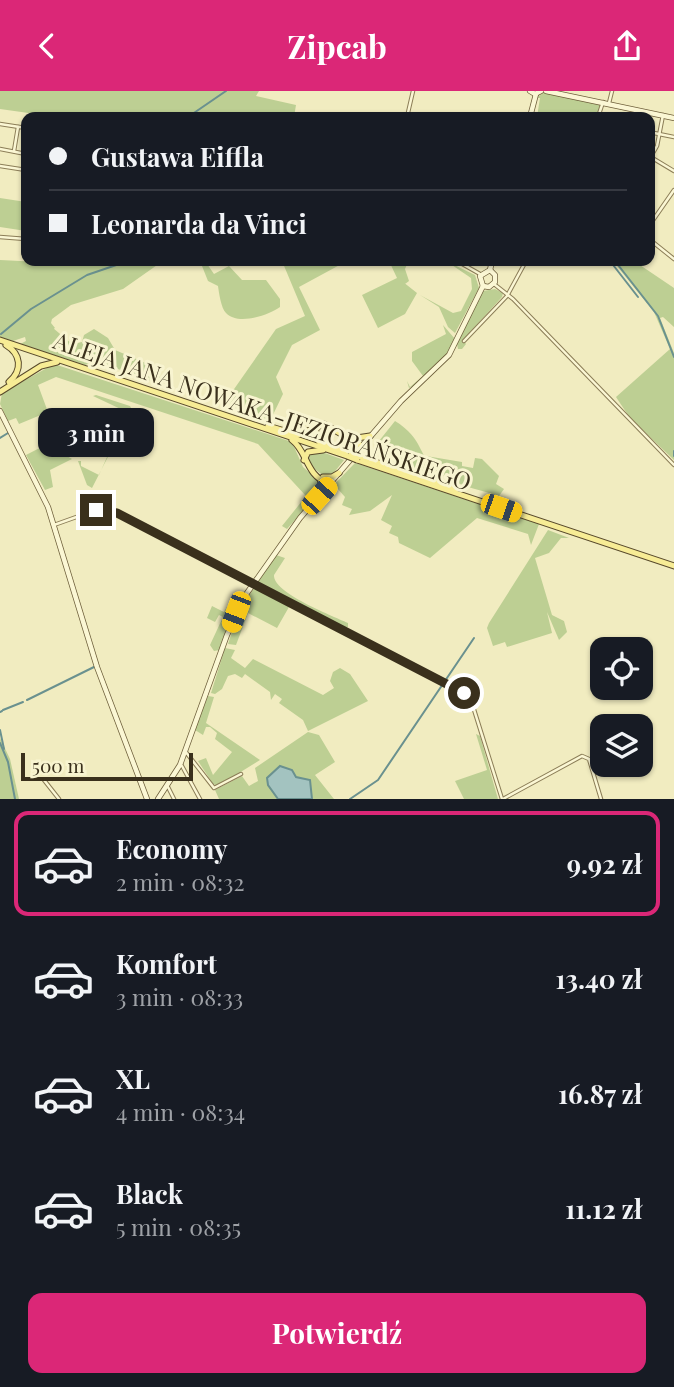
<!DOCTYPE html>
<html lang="pl">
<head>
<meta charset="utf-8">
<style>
	:root { --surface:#171b24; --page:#20242c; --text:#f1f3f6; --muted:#9ea1a6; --line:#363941; --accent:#db2777 }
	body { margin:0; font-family:"Playfair Display",serif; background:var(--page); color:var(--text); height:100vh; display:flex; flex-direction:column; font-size:26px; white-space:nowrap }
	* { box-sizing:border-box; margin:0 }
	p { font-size:23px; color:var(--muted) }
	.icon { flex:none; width:38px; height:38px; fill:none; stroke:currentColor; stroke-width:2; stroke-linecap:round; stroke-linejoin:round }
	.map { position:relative; height:708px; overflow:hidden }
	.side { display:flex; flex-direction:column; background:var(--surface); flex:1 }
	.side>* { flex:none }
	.guide { position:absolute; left:21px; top:21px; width:634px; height:154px; border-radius:14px; box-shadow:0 2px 5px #0004; display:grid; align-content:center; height:154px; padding:0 28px; background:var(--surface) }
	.fabs { position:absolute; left:590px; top:546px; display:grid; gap:14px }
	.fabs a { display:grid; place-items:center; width:63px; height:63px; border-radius:14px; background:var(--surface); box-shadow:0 2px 5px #0004; font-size:35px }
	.scale { position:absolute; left:21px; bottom:18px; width:172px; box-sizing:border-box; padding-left:7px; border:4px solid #3a301c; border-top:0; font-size:19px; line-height:24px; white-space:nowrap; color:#3a301c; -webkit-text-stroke:5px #f8f4d0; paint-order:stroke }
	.end { position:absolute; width:32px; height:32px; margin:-16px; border:9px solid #3a301c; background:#fff; box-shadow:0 0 0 4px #fff }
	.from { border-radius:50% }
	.bubble { position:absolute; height:49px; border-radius:14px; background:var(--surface); box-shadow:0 2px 5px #0004; font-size:23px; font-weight:700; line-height:49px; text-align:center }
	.car { position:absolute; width:21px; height:42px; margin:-21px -10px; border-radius:9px; box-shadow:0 0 5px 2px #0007; background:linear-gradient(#f5c518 24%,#345 0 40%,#f5c518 0 76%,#345 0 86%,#f5c518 0) }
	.guide b { display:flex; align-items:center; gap:24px; height:66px; font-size:26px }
	.guide b+b { border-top:2px solid var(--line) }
	.guide i { width:18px; height:18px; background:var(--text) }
	ul { padding:12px 0 0; list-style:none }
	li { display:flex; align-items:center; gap:21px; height:105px; margin:0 14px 10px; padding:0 14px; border:4px solid transparent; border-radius:14px }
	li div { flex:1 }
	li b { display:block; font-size:26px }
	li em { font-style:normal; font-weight:700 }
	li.on { border-color:var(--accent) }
	li>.icon { width:63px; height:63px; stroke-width:1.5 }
	.primary-button { display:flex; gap:14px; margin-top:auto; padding:14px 28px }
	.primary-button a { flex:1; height:80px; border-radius:14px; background:var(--accent); color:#fff; font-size:28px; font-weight:700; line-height:80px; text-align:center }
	header { display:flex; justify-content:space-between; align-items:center; height:91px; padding:0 28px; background:var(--accent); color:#fff; font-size:32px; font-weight:700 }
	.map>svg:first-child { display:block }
</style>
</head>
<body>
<header><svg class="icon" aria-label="back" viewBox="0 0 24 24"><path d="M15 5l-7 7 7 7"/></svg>Zipcab<svg class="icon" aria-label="share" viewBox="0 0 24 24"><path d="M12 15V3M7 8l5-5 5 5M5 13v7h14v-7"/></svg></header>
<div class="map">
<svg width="674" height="708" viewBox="0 0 674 708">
	<rect width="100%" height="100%" fill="#f1ecc0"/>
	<g fill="#bdcf93">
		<path d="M0,0H259L256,5L296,14L294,26H57L0,18Z"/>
		<path d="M545,1L601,14L598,26H537L540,7H536Z"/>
		<path d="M0,107L26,111V140L0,136Z"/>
		<path d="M0,169L121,175L129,170H174L160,172L123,198L71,214L52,228L51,232L55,237L39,247L53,237L72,253L82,251L84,244L94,238L108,247L115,259L155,276L165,295L82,265L90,272L85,274L20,253L26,250L25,246L13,250L0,246Z"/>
		<path d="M200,170H205L214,183L229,175L242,189H266L280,208V216C269,224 238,235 226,222C221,217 219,202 218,195L208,190Z"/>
		<path d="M282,170H347L299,196L320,239L292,254L276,286L283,303L270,330L227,313L232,301L276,238L305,225Z"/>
		<path d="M389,170L408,171L405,178L409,190L405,193L398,187L417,202L405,223L378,237L362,204L397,187Z"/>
		<path d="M446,170L475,184L479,197L455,242L448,236L439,216L420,204L453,222L461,220L472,198L471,187Z"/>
		<path d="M613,170H634L674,197V236L663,226L660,227L674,262V369L630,327L616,306L670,258L654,221Z"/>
		<path d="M495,198L503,202L502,206L463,249L466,253L462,258H458L457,253L483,200Z"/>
		<path d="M443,234L455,248C446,267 427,288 409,297L407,290L410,296L423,285L412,270V261L446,243Z"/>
		<path d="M54,273L292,351L303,376L317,388L318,403L287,438L282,435L306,405L258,353L56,286L38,294L48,321L19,333L16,327L8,330L0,313L2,302Z"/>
		<path d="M96,304L130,315L132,319L92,397L87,394L78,370H81V375L99,384L127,321L93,305Z"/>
		<path d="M395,330C424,348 418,364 438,385L380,365L375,360V355Z"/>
		<path d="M59,347L67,365L72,368L50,379L53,396L45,399L26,364Z"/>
		<path d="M322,361L344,369L332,384L324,385L308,373L309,363Z"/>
		<path d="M426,365L462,371V375L473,377L475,367L482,368L499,385L496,393L504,398L499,405C475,397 435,391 426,365Z"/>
		<path d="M355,372L539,433L531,454L528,443L477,427L430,467L399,452L398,446L389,442L392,435L381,429L392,404L370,420L349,424L352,418L342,414L345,406L337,397L328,406L323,405Z"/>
		<path d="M548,439L569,447H561L549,462L535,467L552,524L564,530L567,541L559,549L547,521L552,542L507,556L505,551L493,555L487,537L489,532Z"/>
		<path d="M276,464L285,467L274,484C273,502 331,524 348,532V536L343,537L259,493L258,490Z"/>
		<path d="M254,497L298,520L289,516L277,537L248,522L236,554L228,553L238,523Z"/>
		<path d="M238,505L241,509L220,559L214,560L210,554L223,526L219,524L215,531L207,527L212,515L224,521L232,507Z"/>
		<path d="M225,557L235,559L231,567L245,577L253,568L323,604L334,597L330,590L333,581L340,577L350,583L368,610L308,640L303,629L279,612L282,608L275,603L271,609L270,601L245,583L242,587L235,583L228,585L222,598L215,603L211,602Z"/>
		<path d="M208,605L214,606L206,632L260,669L218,695L213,693L198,670L206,667L213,684L232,661L215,648L217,642L210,636H206L203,644L195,639Z"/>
		<path d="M308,641L319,644L335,671L315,684L334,708H219L215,699L242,685L249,695L258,690L255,677Z"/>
		<path d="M476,643L480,645L498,708H464L455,690L487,679Z"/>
		<path d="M0,647L10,668L19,708H0Z"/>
	</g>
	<path fill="#a3c3c0" stroke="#6a918f" stroke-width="2" d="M280,675L292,679L296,686L310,689L312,708H278L268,694L267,687Z"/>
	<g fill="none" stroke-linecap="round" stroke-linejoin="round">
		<g stroke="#6a918f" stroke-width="2">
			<path d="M188,26L226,0"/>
			<path d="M610,170L638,206"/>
			<path d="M615,170L658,225L674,266"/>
			<path d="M1,243L31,218L87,184L128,170"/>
			<path d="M0,347L8,342"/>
			<path d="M674,360V365"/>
			<path d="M27,609L94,576"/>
			<path d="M3,619L23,611"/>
			<path d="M0,621L2,620"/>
			<path d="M0,639L4,658"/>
			<path d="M0,652L8,671L15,708"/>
			<path d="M350,708L378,689L474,547"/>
		</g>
		<g stroke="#8b7d57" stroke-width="4.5">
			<g id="street">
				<path d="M609,12L612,0"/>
				<path d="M407,26L413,0"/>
				<path d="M598,26L603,11"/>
				<path d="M0,33L26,37"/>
				<path d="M649,41L674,46"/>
				<path d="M0,58L26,63"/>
				<path d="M14,60L18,36"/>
				<path d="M649,65L674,80"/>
				<path d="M649,69L657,55L663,24"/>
				<path d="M0,75L26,79"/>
				<path d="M649,135L674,99"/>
				<path d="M0,146L26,148"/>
				<path d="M649,148L674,168"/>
				<path d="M457,170L480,183"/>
				<path d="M494,193L513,208L674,374"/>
				<path d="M464,250L507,205L526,170"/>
				<path d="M54,434L96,419L117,422L464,602L471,609L502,708"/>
				<path d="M185,660L214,697L241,683"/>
				<path d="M182,675L200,708"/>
				<path d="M44,689L59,708"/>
				<path d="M168,696L174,708"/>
				<path d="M503,708L582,665L589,668L601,708"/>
			</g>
		</g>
		<g stroke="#6d5e3a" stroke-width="6">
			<g id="secondary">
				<path d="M530,0L535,3L541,0"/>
				<path d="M546,0L674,27"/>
				<path d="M530,26L536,3"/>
				<path d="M490,179L492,170"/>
				<path d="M483,195L489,196L495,191V184L490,179"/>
				<path d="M483,195L480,185L490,179"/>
				<path d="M0,320L48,416L97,576L147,708"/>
				<path d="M158,708L180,674L227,544L247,502L300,427L401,310L449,264L483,195"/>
			</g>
		</g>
		<g stroke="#58492b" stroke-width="7">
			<g id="primary">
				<path d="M0,249L347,365"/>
				<path d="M6,254C21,263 23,279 9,291"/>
				<path d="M0,301L41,275L57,271"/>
				<path d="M268,335L298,344L324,333L350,348L370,345"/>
				<path d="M316,338L315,346L320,352L351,363"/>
				<path d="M350,348L362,355"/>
				<path d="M292,349C308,361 305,384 329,393"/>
				<path d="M361,366L456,398"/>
				<path d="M304,369L308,361L323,359"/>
				<path d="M357,369L674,475"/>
				<path d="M323,386H332L339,382"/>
				<path d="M319,405L321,389"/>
			</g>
		</g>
		<use href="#street" stroke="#fbf7d4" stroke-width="2.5"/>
		<use href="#secondary" stroke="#fbf7d4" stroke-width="4.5"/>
		<use href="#primary" stroke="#f7ec95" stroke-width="5"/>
		<g stroke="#58492b" stroke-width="7" stroke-linecap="butt">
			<g id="primary-bridge">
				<path d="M351,363L361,366"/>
				<path d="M347,365L357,369"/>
			</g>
		</g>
		<use href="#primary-bridge" stroke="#f7ec95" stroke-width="5"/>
	</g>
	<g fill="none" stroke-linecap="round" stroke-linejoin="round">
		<path stroke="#3a301c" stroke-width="9" d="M96,419L117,422L464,602"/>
	</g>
	<g text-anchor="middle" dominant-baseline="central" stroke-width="6" stroke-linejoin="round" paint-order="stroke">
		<g font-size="24" fill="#3a301c" stroke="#f8f4d0">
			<text transform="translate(263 319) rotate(19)">ALEJA JANA NOWAKA-JEZIORAŃSKIEGO</text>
		</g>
	</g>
</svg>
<div class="fabs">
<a><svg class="icon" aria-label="locate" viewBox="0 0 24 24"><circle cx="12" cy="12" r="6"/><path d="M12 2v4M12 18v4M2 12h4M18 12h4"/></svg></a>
<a><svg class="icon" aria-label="layers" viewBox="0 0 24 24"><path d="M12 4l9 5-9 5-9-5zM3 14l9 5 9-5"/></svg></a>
</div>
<div class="scale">500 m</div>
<i class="end from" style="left:464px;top:602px"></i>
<i class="end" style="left:96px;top:419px"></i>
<div class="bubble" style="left:38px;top:317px;width:116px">3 min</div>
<i class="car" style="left:319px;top:405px;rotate:42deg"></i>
<i class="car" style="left:501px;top:417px;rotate:109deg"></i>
<i class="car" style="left:236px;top:521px;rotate:201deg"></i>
<div class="guide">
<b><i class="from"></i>Gustawa Eiffla</b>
<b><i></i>Leonarda da Vinci</b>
</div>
</div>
<section class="side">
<ul>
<li class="on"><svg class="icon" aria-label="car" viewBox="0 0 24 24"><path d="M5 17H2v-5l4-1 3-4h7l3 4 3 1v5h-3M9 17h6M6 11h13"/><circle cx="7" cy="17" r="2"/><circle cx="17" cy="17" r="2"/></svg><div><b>Economy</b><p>2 min · 08:32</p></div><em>9.92 zł</em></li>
<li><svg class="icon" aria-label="car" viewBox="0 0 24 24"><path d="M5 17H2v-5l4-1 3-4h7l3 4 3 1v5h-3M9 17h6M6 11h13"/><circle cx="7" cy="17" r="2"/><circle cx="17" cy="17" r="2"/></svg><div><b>Komfort</b><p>3 min · 08:33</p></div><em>13.40 zł</em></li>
<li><svg class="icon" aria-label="car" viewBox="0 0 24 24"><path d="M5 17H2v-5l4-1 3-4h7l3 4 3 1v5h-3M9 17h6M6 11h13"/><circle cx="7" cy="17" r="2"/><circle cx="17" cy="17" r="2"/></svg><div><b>XL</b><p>4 min · 08:34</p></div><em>16.87 zł</em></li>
<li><svg class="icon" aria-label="car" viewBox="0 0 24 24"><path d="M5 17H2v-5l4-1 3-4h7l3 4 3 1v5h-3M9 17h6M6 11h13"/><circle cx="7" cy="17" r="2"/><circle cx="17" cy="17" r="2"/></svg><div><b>Black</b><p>5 min · 08:35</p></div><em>11.12 zł</em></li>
</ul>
<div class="primary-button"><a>Potwierdź</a></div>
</section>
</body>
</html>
